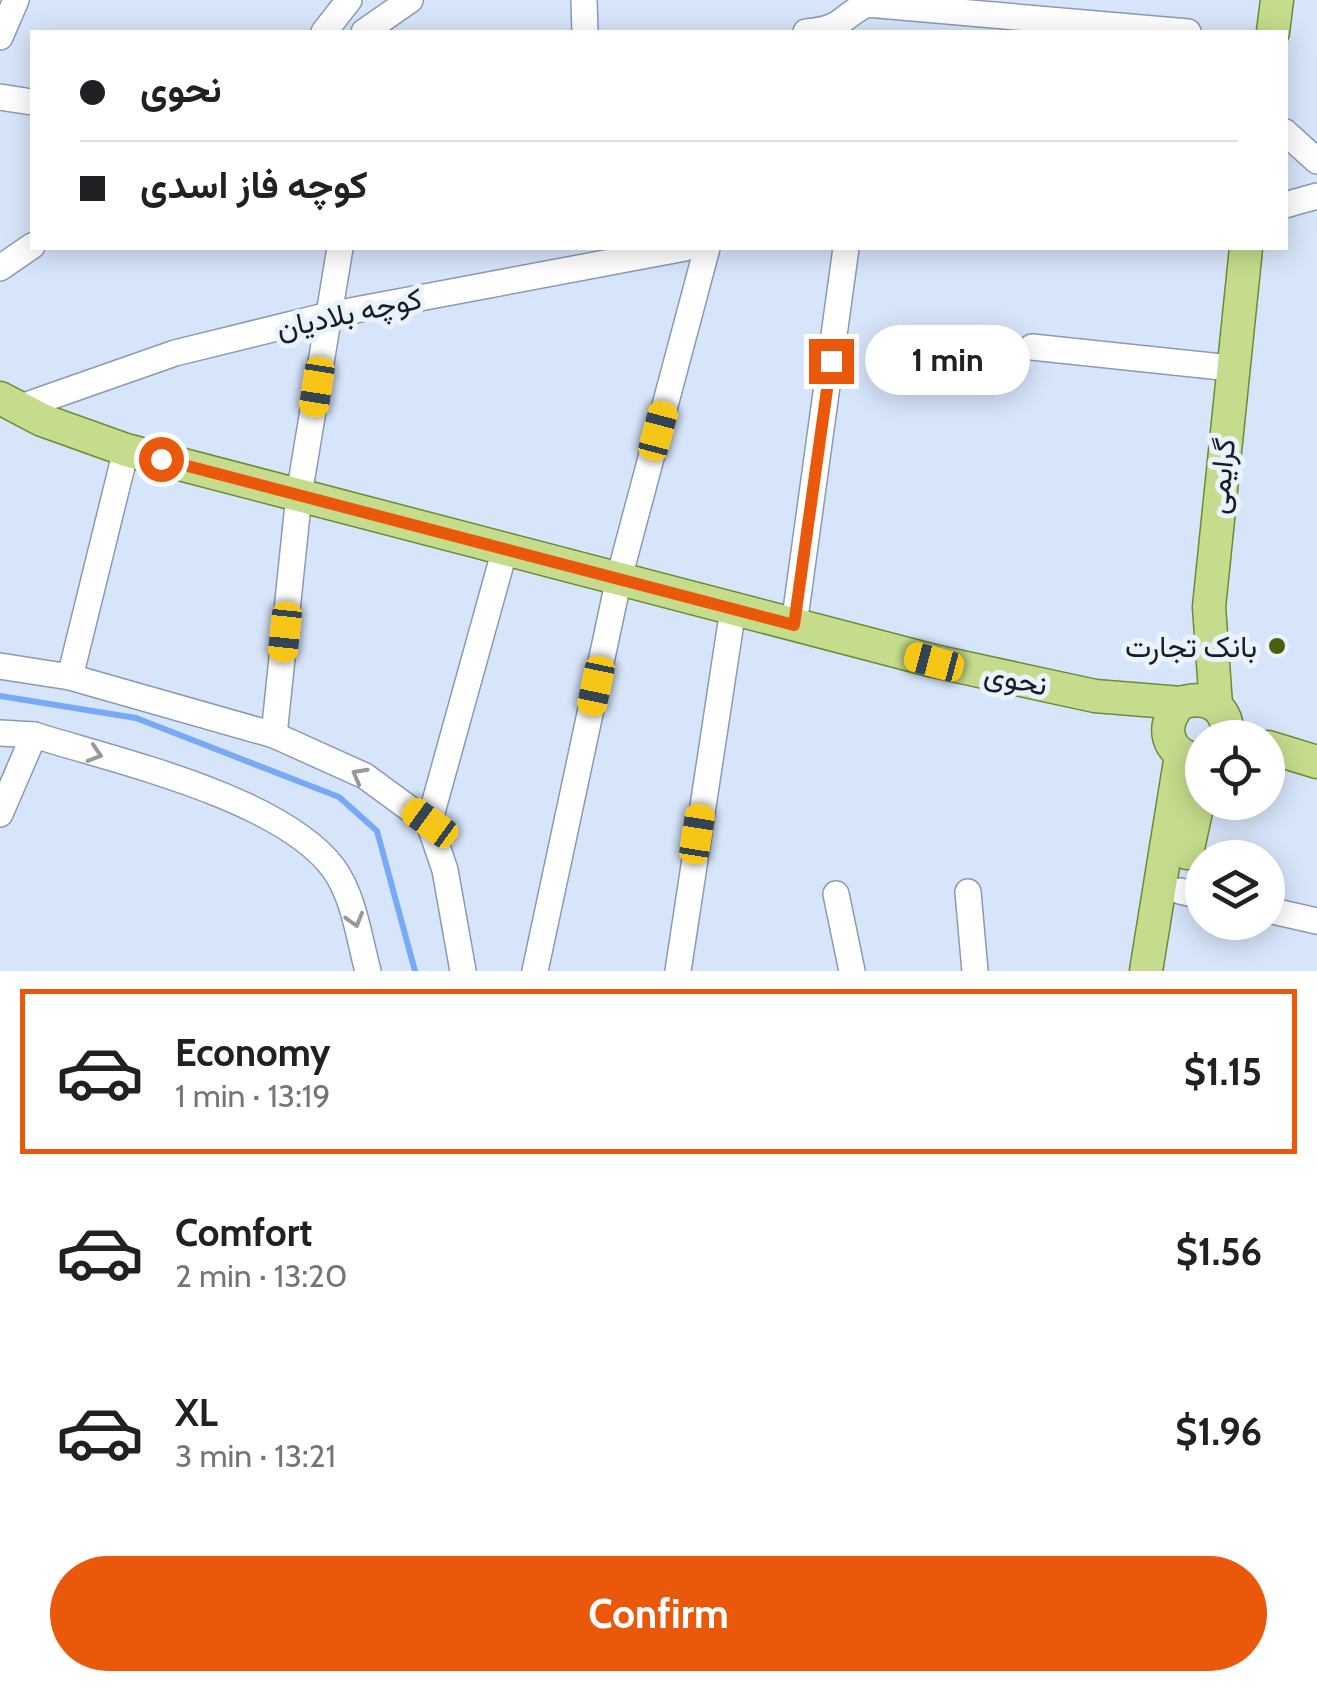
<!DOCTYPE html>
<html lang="en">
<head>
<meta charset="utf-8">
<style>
	:root { --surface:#fff; --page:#f6f6f6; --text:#202124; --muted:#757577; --line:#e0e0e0; --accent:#ea580c }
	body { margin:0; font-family:Cabin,Vazirmatn,sans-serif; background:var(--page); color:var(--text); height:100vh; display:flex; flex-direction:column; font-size:38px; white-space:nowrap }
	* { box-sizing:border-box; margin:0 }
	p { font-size:32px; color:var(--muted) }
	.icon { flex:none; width:55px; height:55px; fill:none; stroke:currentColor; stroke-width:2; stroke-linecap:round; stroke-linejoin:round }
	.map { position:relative; height:971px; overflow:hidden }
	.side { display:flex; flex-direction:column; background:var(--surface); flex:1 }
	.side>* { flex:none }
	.guide { position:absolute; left:30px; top:30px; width:1258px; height:220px; border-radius:0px; box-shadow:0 5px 25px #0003; display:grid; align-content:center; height:220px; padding:0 50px; background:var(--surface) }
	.controls { position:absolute; left:1185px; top:720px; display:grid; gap:20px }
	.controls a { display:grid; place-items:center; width:100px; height:100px; border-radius:50%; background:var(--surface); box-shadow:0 5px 25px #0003; font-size:50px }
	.end { position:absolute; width:45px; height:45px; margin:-22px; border:12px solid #ea580c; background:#fff; box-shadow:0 0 0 5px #fff }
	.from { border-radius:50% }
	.bubble { position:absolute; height:70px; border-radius:35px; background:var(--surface); box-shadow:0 5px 25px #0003; font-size:32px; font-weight:700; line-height:70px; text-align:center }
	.car { position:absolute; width:30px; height:60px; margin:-30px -15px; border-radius:12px; box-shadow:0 0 8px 2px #0007; background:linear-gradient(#f5c518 24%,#345 0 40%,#f5c518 0 76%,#345 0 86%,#f5c518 0) }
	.guide b { display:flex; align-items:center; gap:35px; height:95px; font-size:38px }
	.guide b+b { border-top:2px solid var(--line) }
	.guide i { width:25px; height:25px; background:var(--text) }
	ul { padding:18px 0 0; list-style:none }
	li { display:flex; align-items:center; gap:30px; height:165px; margin:0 20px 15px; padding:0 30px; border:5px solid transparent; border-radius:0px }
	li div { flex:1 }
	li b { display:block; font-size:38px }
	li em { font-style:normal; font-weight:700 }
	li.on { border-color:var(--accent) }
	li>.icon { width:90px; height:90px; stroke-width:1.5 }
	.cta { display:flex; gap:20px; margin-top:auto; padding:20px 50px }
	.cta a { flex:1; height:115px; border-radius:60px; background:var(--accent); color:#fff; font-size:40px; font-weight:700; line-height:115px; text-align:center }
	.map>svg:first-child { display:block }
</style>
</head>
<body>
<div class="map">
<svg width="1317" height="971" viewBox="0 0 1317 971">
	<rect width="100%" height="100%" fill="#d7e5fa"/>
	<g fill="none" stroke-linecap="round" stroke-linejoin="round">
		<path stroke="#78a9f5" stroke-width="6" d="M0,696L136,718L339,797L377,831L415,971"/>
		<g stroke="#8a9ab3" stroke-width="28">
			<g id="minor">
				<path d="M584,0L585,32"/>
				<path d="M324,32L349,0"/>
				<path d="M364,32L410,0"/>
				<path d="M806,32C843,29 839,18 867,4L1188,32"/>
				<path d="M0,37L16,0"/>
				<path d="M0,97L32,102"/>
				<path d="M1285,132L1317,161"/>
				<path d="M1285,205L1317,196"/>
				<path d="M0,268L32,246"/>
				<path d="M1032,347L1231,368"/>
				<path d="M21,407L175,353L329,315L685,248"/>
				<path d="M794,625L846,248"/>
				<path d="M0,666L70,677L274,735L365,776L429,823L445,870L463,971"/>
				<path d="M70,677L126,450"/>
				<path d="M0,733L34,735C117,761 282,798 334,869C354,897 359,938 368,971"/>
				<path d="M274,735L299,495L340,248"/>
				<path d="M0,814L34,735"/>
				<path d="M429,823L505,549"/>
				<path d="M1180,891L1202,896"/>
				<path d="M968,892L975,971"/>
				<path d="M836,894L852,971"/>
				<path d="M1268,910L1317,921"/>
				<path d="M535,971L619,578L707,248"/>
				<path d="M678,971L733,609"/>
			</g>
		</g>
		<g stroke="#6e8a37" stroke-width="35">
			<g id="major">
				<path d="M1273,32L1277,0"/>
				<path d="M0,398L42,420L126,450L934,661L1095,696L1181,703"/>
				<path d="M1216,705L1209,607L1246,248"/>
				<path d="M1268,747L1317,762"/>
				<path d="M1198,760C1166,755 1159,725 1181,703C1208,694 1230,708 1227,738"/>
				<path d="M1187,853L1202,784"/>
				<path d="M1146,971L1181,755"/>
			</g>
		</g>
		<use href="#minor" stroke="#fff" stroke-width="25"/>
		<use href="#major" stroke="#c5dc8c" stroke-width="32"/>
	</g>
	<defs><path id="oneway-chevron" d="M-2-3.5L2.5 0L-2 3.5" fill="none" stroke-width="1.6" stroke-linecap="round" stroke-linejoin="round" transform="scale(2.5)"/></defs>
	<g stroke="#96999d">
		<use href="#oneway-chevron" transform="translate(95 754) rotate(17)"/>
		<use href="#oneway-chevron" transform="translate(359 775) rotate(-151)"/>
		<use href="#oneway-chevron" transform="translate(355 920) rotate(74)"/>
	</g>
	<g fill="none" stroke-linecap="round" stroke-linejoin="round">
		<path stroke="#ea580c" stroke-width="12" d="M161,459L794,625L831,361"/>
	</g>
	<circle fill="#4a600a" stroke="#eaf2fc" stroke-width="4" cx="1277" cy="646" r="10"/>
	<g text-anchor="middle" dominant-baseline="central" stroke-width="10" stroke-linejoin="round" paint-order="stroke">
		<g font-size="30" fill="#161c26" stroke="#eaf2fc">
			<text transform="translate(349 313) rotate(-12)">کوچه بلادیان</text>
			<text transform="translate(1221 476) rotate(-84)">گرایمی</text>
			<text transform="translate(1016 679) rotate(12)">نحوی</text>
		</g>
		<g font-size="30" fill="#161c26" stroke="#eaf2fc" text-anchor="end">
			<text x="1257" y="646">بانک تجارت</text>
		</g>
	</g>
</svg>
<div class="controls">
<a><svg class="icon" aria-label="locate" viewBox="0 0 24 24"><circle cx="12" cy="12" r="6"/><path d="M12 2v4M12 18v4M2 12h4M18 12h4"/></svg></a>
<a><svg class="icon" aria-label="layers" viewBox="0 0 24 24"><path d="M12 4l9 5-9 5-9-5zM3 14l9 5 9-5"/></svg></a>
</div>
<i class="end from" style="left:161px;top:459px"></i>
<i class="end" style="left:831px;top:361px"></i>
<div class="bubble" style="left:865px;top:325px;width:165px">1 min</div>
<i class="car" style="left:317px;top:387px;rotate:189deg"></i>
<i class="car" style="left:658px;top:431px;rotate:15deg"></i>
<i class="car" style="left:285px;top:632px;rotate:186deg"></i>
<i class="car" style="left:934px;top:662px;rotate:285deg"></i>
<i class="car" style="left:596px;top:686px;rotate:192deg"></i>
<i class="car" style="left:430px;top:823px;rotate:306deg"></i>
<i class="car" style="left:697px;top:834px;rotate:9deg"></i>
<div class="guide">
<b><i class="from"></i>نحوی</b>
<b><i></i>کوچه فاز اسدی</b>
</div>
</div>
<section class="side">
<ul>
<li class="on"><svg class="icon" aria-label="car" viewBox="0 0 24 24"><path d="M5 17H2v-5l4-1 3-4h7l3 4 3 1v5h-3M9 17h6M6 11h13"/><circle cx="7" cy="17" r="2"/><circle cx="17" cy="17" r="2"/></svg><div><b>Economy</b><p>1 min · 13:19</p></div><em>$1.15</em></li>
<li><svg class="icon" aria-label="car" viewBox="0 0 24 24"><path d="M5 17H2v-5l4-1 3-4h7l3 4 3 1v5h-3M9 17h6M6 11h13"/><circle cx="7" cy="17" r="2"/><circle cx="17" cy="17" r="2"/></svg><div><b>Comfort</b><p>2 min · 13:20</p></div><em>$1.56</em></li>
<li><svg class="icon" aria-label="car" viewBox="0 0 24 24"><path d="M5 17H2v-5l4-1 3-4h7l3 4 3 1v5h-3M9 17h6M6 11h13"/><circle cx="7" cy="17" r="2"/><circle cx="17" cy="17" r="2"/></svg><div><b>XL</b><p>3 min · 13:21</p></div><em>$1.96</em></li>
</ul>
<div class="cta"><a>Confirm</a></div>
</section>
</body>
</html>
